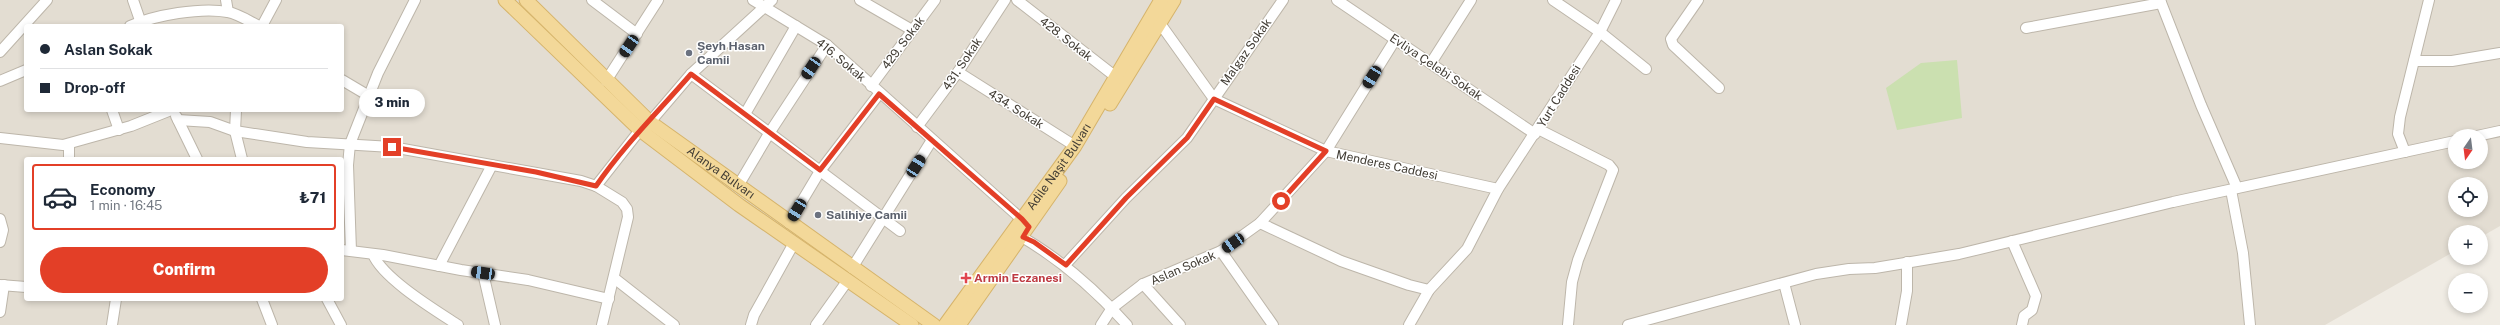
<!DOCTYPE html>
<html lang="en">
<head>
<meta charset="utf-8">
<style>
	:root { --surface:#fff; --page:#f6f6f7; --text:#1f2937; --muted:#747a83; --line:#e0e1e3; --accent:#e33f27 }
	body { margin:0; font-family:"Public Sans",sans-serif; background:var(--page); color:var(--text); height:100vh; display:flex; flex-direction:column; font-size:15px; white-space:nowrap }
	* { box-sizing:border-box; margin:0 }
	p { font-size:13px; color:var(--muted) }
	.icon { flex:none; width:22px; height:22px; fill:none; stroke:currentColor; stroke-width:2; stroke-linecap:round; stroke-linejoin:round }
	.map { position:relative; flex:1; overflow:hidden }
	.panel { position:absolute; left:24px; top:157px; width:320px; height:144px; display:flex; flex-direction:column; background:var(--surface); border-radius:4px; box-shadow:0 2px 6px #0003 }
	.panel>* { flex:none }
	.guide { position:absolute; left:24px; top:24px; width:320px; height:88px; border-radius:4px; box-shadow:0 2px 6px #0003; display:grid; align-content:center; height:88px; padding:0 16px; background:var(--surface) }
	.needle { width:26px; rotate:194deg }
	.fabs { position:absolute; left:2448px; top:129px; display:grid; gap:8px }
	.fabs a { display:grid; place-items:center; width:40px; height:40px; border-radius:50%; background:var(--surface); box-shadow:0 2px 6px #0003; font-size:20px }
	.end { position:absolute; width:18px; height:18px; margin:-9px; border:5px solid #e33f27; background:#fff; box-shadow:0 0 0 2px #fff }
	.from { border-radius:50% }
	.bubble { position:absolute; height:28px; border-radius:14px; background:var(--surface); box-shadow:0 2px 6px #0003; font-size:13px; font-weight:800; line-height:28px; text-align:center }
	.car { position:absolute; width:12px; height:24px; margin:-12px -6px; border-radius:5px; box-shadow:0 0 3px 1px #0007; background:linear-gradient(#222 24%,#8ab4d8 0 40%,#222 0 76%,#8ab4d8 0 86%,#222 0) }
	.guide b { display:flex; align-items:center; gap:14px; height:38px; font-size:15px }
	.guide b+b { border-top:1px solid var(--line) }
	.guide i { width:10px; height:10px; background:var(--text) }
	ul { padding:7px 0 0; list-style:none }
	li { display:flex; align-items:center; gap:12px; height:66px; margin:0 8px 6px; padding:0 8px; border:2px solid var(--line); border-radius:4px }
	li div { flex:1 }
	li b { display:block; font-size:15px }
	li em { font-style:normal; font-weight:800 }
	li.on { border-color:var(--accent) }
	li>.icon { width:36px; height:36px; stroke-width:1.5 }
	.primary-button { display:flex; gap:8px; margin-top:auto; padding:8px 16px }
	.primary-button a { flex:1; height:46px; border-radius:24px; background:var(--accent); color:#fff; font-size:16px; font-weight:800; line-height:46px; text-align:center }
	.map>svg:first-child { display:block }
</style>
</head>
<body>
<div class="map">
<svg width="2500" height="325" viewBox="0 0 2500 325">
	<rect width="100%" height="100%" fill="#f0ece4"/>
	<path fill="#e3ddd2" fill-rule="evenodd" d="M0,0H2500V226L2481,237V232H2455V251L2325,325H0ZM26,26H342V110H26ZM2455,136H2481V162H2455ZM26,159H342V299H26ZM2455,184H2481V210H2455Z"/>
	<path fill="#cbe0b0" d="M1957,60L1962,118L1897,130L1886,88L1921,63Z"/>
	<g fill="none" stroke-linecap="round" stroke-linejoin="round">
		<g stroke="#bdb6aa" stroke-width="12">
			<g id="minor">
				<path d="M133,0L142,26"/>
				<path d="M226,0L228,12"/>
				<path d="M592,0L637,34"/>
				<path d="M753,0L827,45L1027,224"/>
				<path d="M860,0L912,30"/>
				<path d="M1017,0L1116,77"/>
				<path d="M1337,0L1535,134"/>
				<path d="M1553,0L1600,32L1646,69"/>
				<path d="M1698,0L1671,39L1673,45L1719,88"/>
				<path d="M2160,0L2201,105L2237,188"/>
				<path d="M1159,22L1214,99L1326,151L1498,189"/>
				<path d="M130,26C155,15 201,7 228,12C238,14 249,21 259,26"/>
				<path d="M262,26L276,0"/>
				<path d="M2026,28L2161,3"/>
				<path d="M0,52L47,0"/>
				<path d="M2414,61H2452L2500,53"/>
				<path d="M1431,63L1471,0"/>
				<path d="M958,72L1075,146"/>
				<path d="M691,74L900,231"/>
				<path d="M342,80L369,96"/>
				<path d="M0,81L26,70"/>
				<path d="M606,81L658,0"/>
				<path d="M871,86L935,0"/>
				<path d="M112,110L119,130"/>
				<path d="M236,110L235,131L242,159"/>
				<path d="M745,114L796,26"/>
				<path d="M176,116L197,159"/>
				<path d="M178,120L210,122L235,131L307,142L392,147L581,181L596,186L622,202L627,209L628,217L602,325"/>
				<path d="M917,127L958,72L1005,0"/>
				<path d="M1538,129L1609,165L1613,170L1578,260L1572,282L1568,325"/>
				<path d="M2477,136L2500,131"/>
				<path d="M0,138L63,145L131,126L171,110"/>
				<path d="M69,144V159"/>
				<path d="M2405,152L2398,134L2400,117L2429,0"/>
				<path d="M596,186L640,130L650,122L691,74L772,0"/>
				<path d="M738,186L770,132L827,45"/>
				<path d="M2231,190L2243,253L2250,325"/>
				<path d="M0,219L3,230L0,242"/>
				<path d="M789,223L820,171L879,94"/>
				<path d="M1260,223L1341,261L1409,285L1429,290"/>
				<path d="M1015,233C1058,257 1094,288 1127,325"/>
				<path d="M2012,241L2036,296L2032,310L2024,316L2022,325"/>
				<path d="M342,250L383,255L461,270L528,280L609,299"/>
				<path d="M351,251L348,165L350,144L378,73L415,0"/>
				<path d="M1221,251L1273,325"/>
				<path d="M373,254C382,278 435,310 458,325"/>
				<path d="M1065,265L1126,198L1187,138L1283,0"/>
				<path d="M439,266L492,165"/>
				<path d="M852,268L932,140"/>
				<path d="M483,273L495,325"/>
				<path d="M614,278L674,325"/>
				<path d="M1784,283L1795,325"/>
				<path d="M1143,284L1180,325"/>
				<path d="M0,285L26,287"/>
				<path d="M262,299L272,325"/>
				<path d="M327,299L341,325"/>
				<path d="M0,312L4,285"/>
				<path d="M112,325L116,299"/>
				<path d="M751,325L754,315L794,243"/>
				<path d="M816,325L848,280"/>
				<path d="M1101,325L1112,308L1143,284L1221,251L1260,223L1326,151L1395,40"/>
				<path d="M1409,325L1429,290L1467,249L1498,189L1600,32L1616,0"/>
				<path d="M1628,325L1816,274L1849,269L1875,268L1959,254L2173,202L2455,141"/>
				<path d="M1901,325L1907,291V262"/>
			</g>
		</g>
		<g stroke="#d6b46b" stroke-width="15">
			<g id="major">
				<path d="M505,0L640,130L739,205L912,325"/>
				<path id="s1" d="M526,0L650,122L934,325"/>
				<path d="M1110,104L1174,0"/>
				<path id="s2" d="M945,325L1075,146L1161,0"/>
				<path d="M959,325L1060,181"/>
			</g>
		</g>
		<use href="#minor" stroke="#fff" stroke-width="10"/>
		<use href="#major" stroke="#f3d899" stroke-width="13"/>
	</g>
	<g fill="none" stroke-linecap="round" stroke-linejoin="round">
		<path stroke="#e33f27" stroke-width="5" d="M392,147L536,172L596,186C624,145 659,111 691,74L820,170L879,94L1022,219L1029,227L1023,237L1034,242L1066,265L1126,198L1187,138L1214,99L1326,151L1281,201"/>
	</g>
	<g fill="#6b7280" stroke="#fff" stroke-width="1.5">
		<circle cx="689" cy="53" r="4"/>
		<circle cx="818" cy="215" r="4"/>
	</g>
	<path fill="#e0444e" stroke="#fff" stroke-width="1.5" d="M964 272h4v4h4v4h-4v4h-4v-4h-4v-4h4z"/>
	<g text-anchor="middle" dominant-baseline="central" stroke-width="3" stroke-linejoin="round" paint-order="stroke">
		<g font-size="12" fill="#413c34" stroke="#fff">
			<text transform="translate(1066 39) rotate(38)">428. Sokak</text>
			<text transform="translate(903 43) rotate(-53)">429. Sokak</text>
			<text transform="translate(1246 52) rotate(-55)">Malgaz Sokak</text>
			<text transform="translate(841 60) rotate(40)">416. Sokak</text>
			<text transform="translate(962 64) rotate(-56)">431. Sokak</text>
			<text transform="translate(1436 67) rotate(34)">Evliya Çelebi Sokak</text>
			<text transform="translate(1559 96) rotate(-58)">Yurt Caddesi</text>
			<text transform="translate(1016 109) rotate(32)">434. Sokak</text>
			<text transform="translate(1387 165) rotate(12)">Menderes Caddesi</text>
			<text stroke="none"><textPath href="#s2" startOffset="195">Adile Naşit Bulvarı</textPath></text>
			<text stroke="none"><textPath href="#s1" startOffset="261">Alanya Bulvarı</textPath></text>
			<text transform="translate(1183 268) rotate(-23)">Aslan Sokak</text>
		</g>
		<g font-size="12" font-weight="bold" fill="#5b616d" stroke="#fff" text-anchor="start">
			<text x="697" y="46">Şeyh Hasan<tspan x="697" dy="14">Camii</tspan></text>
			<text x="826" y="215">Salihiye Camii</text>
		</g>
		<g font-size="12" font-weight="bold" fill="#be3a42" stroke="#fff" text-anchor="start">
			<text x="974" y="278">Armin Eczanesi</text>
		</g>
	</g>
</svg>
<div class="fabs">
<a><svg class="needle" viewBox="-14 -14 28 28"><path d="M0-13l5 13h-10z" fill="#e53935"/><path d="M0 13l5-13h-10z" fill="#747a83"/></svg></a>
<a><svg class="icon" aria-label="locate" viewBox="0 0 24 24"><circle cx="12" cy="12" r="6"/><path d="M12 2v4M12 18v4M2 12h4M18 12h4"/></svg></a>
<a>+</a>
<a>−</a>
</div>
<i class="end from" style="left:1281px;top:201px"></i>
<i class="end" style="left:392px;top:147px"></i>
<div class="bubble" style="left:359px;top:89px;width:66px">3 min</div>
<i class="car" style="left:629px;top:46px;rotate:214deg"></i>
<i class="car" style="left:811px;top:68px;rotate:214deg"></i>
<i class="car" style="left:1372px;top:77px;rotate:212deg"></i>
<i class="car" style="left:916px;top:166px;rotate:33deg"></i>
<i class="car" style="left:797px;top:210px;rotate:211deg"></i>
<i class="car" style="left:1233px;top:243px;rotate:236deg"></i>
<i class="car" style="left:483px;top:273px;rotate:278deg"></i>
<div class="guide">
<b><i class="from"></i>Aslan Sokak</b>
<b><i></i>Drop-off</b>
</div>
<section class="panel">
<ul>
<li class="on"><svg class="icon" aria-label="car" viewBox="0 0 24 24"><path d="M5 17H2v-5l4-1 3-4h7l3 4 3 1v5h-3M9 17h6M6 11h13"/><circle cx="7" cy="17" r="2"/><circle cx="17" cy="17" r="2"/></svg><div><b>Economy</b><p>1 min · 16:45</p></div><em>₺71</em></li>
</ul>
<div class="primary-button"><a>Confirm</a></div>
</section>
</div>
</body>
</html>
